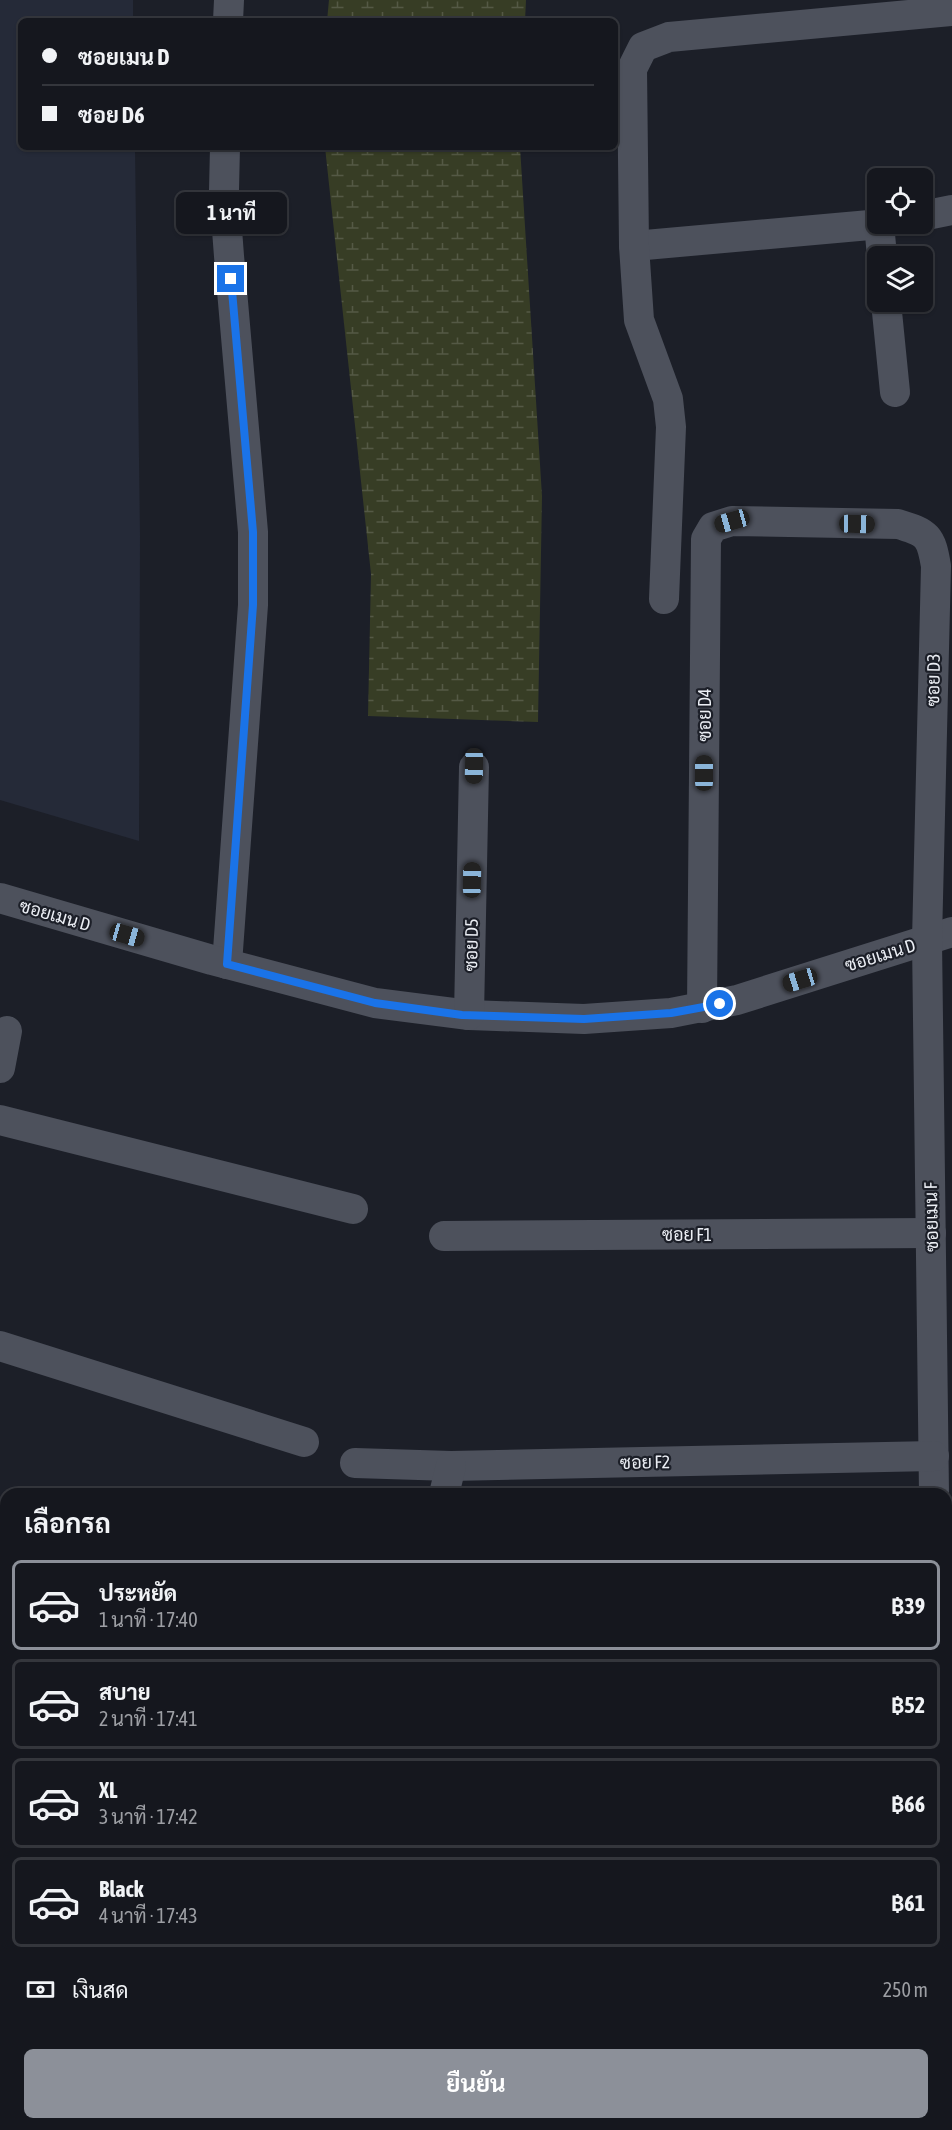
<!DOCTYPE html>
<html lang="th">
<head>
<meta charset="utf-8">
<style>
	:root { --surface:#15171e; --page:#1e2027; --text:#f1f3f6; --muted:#9d9fa4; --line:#34363c; --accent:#8c9099 }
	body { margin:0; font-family:"Asap Condensed",Sarabun,sans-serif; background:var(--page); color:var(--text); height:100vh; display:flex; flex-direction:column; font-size:22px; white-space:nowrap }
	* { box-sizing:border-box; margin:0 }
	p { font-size:20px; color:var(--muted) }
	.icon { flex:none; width:33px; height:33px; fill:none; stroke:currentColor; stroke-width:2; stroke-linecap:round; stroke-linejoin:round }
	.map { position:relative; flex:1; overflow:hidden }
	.details { position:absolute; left:0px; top:1488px; width:952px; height:642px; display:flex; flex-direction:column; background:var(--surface); border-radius:18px 18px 0 0; box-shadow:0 2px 4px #0004,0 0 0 2px var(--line) }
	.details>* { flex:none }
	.hud { position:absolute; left:18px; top:18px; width:600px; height:132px; border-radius:9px; box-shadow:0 2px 4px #0004,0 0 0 2px var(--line); display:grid; align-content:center; height:132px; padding:0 24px; background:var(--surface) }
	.controls { position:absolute; left:867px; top:168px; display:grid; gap:12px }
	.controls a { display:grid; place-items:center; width:66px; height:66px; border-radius:9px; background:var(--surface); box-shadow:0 2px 4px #0004,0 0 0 2px var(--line); font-size:30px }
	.end { position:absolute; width:27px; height:27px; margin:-14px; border:8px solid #1a73e8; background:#fff; box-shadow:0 0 0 3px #fff }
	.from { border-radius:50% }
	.bubble { position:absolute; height:42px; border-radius:9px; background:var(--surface); box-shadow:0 2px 4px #0004,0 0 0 2px var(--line); font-size:20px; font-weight:700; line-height:42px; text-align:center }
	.car { position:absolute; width:18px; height:36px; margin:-18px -9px; border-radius:8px; box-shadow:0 0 4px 2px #0007; background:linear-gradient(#222 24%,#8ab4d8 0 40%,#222 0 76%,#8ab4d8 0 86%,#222 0) }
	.hud b { display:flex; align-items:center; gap:21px; height:57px; font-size:22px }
	.hud b+b { border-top:2px solid var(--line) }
	.hud i { width:15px; height:15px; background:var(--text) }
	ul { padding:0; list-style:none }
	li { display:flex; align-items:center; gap:18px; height:90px; margin:0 12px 9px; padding:0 12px; border:3px solid var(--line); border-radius:9px }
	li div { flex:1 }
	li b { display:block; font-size:22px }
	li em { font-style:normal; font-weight:700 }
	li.active { border-color:var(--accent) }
	li>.icon { width:54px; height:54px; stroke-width:1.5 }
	h2 { padding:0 24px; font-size:27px; line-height:72px }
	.pay { display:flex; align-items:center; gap:15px; height:66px; padding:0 24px; font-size:22px }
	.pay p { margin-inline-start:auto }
	.button { display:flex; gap:12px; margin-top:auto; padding:12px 24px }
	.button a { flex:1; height:69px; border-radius:9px; background:var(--accent); color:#fff; font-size:24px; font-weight:700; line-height:69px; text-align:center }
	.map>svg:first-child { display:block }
</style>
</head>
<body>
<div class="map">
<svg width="952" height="2130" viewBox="0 0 952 2130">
	<defs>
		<pattern id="wetland-marsh" width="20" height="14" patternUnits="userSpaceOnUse" patternTransform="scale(1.5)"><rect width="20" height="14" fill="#373d25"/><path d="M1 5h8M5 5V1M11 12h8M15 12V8" fill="none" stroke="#545945"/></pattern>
	</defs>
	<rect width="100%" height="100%" fill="#1c1f28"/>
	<path fill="#252a38" d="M0,0H133V21H21V147H135L140,536L139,841L0,800Z"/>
	<g fill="url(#wetland-marsh)">
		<path d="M329,0H526L525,21H327Z"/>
		<path d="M325,147H520L542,496L538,722L368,716L371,574Z"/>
	</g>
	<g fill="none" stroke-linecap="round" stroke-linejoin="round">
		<g stroke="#4d515c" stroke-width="30">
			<path d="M228,21L229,0"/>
			<path d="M225,147L224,190L229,256L253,532V605L227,964"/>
			<path d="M922,216L952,210"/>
			<path d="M879,224L882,256"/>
			<path d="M634,246L881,224"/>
			<path d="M886,302L895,392"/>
			<path d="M664,599L671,427L668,399L639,320L634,246L632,69L643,47L669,37L952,11"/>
			<path d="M0,898L212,960L375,1003L469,1015L584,1019L671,1013L737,1000L952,932"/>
			<path d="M702,1008L706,539L713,527L732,521L898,524C928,533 931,536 936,566L927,940L934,1494"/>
			<path d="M469,1015L474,767"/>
			<path d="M0,1068L7,1031"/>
			<path d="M0,1120L353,1209"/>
			<path d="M444,1236L931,1233"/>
			<path d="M0,1346L304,1442"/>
			<path d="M355,1463L451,1466L934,1456"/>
			<path d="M444,1494L451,1466"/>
			<path d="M0,1590L6,1592"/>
			<path d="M946,1805H952"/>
			<path d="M0,1860L6,1863"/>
			<path d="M0,2091L6,2094"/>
			<path d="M80,2124L94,2130"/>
			<path d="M306,2130L307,2124"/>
			<path d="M926,2130V2124"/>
		</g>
	</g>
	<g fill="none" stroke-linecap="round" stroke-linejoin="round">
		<path stroke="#1a73e8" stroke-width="8" d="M231,279L253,532V605L227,964L375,1003L462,1015L584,1019L671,1013L720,1004"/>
	</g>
	<g text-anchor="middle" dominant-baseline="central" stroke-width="4.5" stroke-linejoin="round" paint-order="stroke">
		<g font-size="18" fill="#ebeef4" stroke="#1c1f28">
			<text transform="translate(933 680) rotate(-89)">ซอย D3</text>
			<text transform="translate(704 715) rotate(-90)">ซอย D4</text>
			<text transform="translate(55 915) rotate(16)">ซอยเมน D</text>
			<text transform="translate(471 945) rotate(-89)">ซอย D5</text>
			<text transform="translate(880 955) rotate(-17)">ซอยเมน D</text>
			<text transform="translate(931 1217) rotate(-91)">ซอยเมน F</text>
			<text x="687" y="1234">ซอย F1</text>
			<text transform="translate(645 1462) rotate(-1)">ซอย F2</text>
		</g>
	</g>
</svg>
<div class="controls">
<a><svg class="icon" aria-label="locate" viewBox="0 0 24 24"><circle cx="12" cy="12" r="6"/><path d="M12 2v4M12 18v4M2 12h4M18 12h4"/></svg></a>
<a><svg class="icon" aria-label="layers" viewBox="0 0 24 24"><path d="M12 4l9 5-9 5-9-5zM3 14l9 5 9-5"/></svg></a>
</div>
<i class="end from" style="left:720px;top:1004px"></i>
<i class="end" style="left:231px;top:279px"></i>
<div class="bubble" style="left:176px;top:192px;width:111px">1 นาที</div>
<i class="car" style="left:732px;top:521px;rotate:254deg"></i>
<i class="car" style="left:857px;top:524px;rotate:91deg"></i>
<i class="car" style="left:474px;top:766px;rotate:181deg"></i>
<i class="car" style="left:704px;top:773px;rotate:0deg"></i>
<i class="car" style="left:472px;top:880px;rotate:1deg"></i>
<i class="car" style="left:127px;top:935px;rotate:106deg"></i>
<i class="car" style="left:800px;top:980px;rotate:253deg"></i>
<div class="hud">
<b><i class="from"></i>ซอยเมน D</b>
<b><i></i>ซอย D6</b>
</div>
<section class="details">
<h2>เลือกรถ</h2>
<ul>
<li class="active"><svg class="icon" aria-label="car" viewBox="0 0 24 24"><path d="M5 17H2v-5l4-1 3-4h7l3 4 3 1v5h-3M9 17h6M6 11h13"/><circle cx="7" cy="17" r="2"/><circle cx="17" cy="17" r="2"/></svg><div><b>ประหยัด</b><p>1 นาที · 17:40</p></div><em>฿39</em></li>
<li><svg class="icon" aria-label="car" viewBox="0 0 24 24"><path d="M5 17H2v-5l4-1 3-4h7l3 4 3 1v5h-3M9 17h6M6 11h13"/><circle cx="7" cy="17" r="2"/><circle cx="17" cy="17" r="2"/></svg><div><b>สบาย</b><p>2 นาที · 17:41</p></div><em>฿52</em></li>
<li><svg class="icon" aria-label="car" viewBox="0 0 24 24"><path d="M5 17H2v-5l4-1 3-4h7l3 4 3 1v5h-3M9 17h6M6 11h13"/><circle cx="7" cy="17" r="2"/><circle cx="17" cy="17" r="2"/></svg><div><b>XL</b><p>3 นาที · 17:42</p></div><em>฿66</em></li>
<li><svg class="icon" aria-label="car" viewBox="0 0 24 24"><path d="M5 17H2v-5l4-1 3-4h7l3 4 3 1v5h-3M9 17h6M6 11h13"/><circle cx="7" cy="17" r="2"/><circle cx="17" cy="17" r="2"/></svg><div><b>Black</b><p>4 นาที · 17:43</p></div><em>฿61</em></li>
</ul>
<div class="pay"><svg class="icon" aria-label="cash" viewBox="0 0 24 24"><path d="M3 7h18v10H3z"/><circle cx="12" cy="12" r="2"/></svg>เงินสด<p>250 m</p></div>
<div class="button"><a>ยืนยัน</a></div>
</section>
</div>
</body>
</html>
